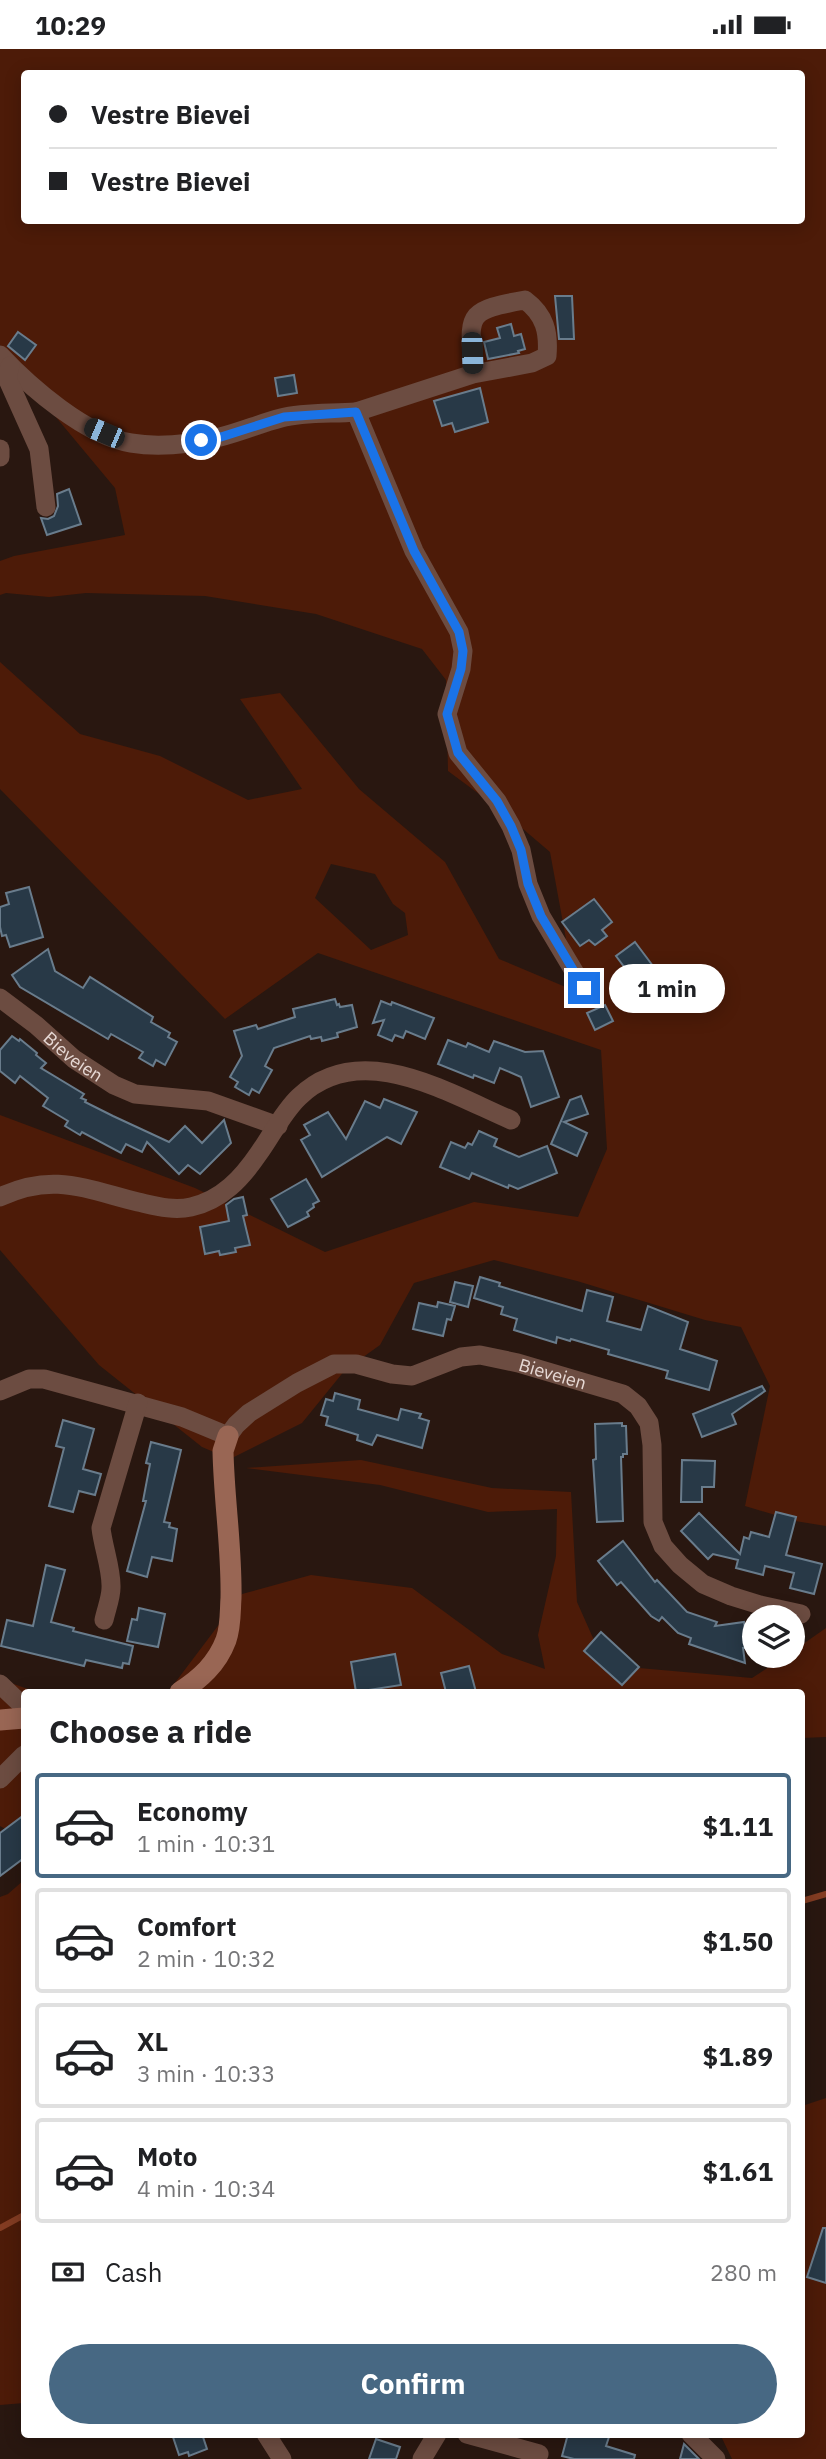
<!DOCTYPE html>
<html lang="en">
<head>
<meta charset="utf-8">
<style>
	:root { --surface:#fff; --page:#f6f6f6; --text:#202124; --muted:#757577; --line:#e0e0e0; --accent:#476883 }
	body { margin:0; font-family:"IBM Plex Sans",sans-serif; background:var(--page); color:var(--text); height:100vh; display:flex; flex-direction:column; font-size:26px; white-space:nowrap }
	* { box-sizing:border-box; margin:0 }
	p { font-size:23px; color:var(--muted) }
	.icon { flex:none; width:38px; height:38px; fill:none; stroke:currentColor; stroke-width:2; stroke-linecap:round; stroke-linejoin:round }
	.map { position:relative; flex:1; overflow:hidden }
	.side { position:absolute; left:21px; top:1640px; width:784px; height:749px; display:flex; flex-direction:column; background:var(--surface); border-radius:7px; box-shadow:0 4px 18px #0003 }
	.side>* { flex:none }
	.banner { position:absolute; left:21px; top:21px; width:784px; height:154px; border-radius:7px; box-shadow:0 4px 18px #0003; display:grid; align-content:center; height:154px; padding:0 28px; background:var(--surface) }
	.tools { position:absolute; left:742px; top:1556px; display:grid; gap:14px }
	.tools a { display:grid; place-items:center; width:63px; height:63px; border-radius:50%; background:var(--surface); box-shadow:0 4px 18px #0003; font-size:35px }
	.end { position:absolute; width:32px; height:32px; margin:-16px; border:9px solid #1a73e8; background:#fff; box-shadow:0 0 0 4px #fff }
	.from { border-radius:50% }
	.bubble { position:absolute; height:49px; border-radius:24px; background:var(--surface); box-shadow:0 4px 18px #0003; font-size:23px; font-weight:700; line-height:49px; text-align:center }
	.car { position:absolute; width:21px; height:42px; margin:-21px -10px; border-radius:9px; box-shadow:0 0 5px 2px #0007; background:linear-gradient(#222 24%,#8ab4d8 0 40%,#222 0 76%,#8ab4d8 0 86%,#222 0) }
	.banner b { display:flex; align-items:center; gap:24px; height:66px; font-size:26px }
	.banner b+b { border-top:2px solid var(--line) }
	.banner i { width:18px; height:18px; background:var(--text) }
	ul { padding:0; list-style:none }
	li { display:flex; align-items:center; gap:21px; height:105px; margin:0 14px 10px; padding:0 14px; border:4px solid var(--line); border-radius:7px }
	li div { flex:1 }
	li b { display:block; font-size:26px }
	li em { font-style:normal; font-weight:700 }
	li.current { border-color:var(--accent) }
	li>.icon { width:63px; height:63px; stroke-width:1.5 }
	h2 { padding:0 28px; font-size:32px; line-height:84px }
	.pay { display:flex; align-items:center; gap:18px; height:77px; padding:0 28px; font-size:26px }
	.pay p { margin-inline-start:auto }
	.action { display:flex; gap:14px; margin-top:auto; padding:14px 28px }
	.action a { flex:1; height:80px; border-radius:42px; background:var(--accent); color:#fff; font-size:28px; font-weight:700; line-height:80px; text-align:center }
	.status { display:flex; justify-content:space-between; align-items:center; height:49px; padding:0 35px; background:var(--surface); direction:ltr }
	.status svg { height:19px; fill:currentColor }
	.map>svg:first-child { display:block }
</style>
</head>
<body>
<div class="status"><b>10:29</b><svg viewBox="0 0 49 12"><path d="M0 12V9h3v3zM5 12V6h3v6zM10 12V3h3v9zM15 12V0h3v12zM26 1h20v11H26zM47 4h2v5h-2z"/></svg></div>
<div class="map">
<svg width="826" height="2410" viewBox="0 0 826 2410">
	<rect width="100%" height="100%" fill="#291710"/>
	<g fill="#4d1b08" fill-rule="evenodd">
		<path d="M0,0H826V1477L795,1472L745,1457L770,1337L741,1278L705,1271L577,1232L494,1211L414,1234L380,1296L345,1321L302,1374L230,1410L202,1398L99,1316L0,1201V1066L195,1139L325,1203L474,1153L578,1168L607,1100L601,1001L318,904L225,970L0,740V613L80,685L160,707L248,751L302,740L240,650L280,644L359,740L445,813L499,910L568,939V901L550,803L502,762L448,722L446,631L422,600L316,565L205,547L86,544L49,548L6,544L0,546V512L14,507L125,486L115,439L45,355L0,296ZM24,24H802V172H24ZM331,815L375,825L393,855L405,864L408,886L371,901L315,849Z"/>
		<path d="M361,1411L492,1439L571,1443L577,1553L605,1616L752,1629L786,1607L793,1606V1602L826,1579V1688L802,1689V1643H168L242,1545L311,1526L412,1539L502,1605L545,1620L538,1586L556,1507L557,1460L488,1463L380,1436L246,1419Z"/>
		<path d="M0,1630L36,1643H24V1790L0,1777Z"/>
		<path d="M24,1831V2354L0,2356V1848L8,1845Z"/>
		<path d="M826,2049V2410H732L720,2385H802V2057Z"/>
	</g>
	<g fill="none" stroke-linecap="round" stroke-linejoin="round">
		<g stroke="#833c22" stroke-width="6">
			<path d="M802,1852L826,1845"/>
			<path d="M0,2179L24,2166"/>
		</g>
	</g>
	<g fill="#283947" stroke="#697c8c" stroke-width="2">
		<path d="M555,247H572L574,290H559Z"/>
		<path d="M511,275L514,287L521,285L525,300L518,302L519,304L488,310L484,293L500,289L497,279Z"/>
		<path d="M18,283L36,296L25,311L8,297Z"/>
		<path d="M294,326L297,344L278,347L275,329Z"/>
		<path d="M480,339L488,373L455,383L452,374L442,377L434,352Z"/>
		<path d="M69,440L81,475L47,486L41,469L48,470L54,467L58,457L57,445Z"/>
		<path d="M29,838L43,888L10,898L6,886L2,887L0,878V858L9,855L6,844Z"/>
		<path d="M594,850L612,873L602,881L607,887L595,896L589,891L580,897L562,873Z"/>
		<path d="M635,893L656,921L637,935L616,907Z"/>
		<path d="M48,900L55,922L83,939L90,928L153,968L151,973L170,984L168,988L177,993L165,1016L156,1011L153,1017L139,1009L143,1003L111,985L108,990L20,938L12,926Z"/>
		<path d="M335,950L337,956L339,955L340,958L352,956L357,978L337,984L338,988L322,992L321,988L311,990L310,987L274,999L265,1017L272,1021L259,1044L252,1040L249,1046L235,1038L238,1033L230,1028L242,1007L234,982L256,976L258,980L295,968L293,960Z"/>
		<path d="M381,952L391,956L392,953L434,969L425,990L406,982L403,989L395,986L392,992L378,986L384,971L373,974Z"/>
		<path d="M605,956L613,972L595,981L587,964Z"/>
		<path d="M12,987L19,992L20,990L37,1004L36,1006L46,1014L41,1019L84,1045L81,1049L86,1051L85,1053L113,1067L169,1093L185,1077L202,1094L224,1071L231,1094L200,1125L188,1116L179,1125L147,1093L142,1103L126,1095L121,1104L82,1083L80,1086L65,1077L68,1072L43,1057L48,1049L20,1027L15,1034L0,1022V1001Z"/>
		<path d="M448,991L466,998L468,994L489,1003L494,992L525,1003L543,1002L559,1048L531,1058L521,1028L500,1019L494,1034L474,1026L473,1029L438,1015Z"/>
		<path d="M581,1047L588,1065L564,1073L587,1084L577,1107L551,1095L570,1051Z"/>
		<path d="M384,1050L417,1063L401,1095L387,1088L322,1128L301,1091L310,1086L304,1076L328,1063L346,1090L365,1052L380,1059Z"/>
		<path d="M479,1082L497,1090L494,1097L519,1108L547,1097L557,1124L518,1140L509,1136L508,1139L472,1124L469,1130L440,1118L451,1093L465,1099L468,1094L472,1096Z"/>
		<path d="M306,1130L319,1152L313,1155L314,1158L307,1163L309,1167L288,1178L271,1150Z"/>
		<path d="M243,1148L247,1166L243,1167L250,1196L235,1199L236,1203L220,1206L219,1202L205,1205L200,1178L229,1172L226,1156L234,1150Z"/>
		<path d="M480,1228L500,1234L499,1237L582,1262L587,1241L613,1248L607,1272L641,1281L648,1257L688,1273L680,1300L717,1312L709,1341L666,1329L668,1322L608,1305L609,1301L571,1290L570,1292L557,1288L556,1294L514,1281L517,1270L501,1265L503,1258L474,1249Z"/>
		<path d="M455,1233L473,1237L468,1258L450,1253Z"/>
		<path d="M438,1253L455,1257L451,1271L447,1270L443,1287L413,1280L419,1254L437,1258Z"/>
		<path d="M762,1337L765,1342L732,1365L736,1375L702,1388L693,1365Z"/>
		<path d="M335,1344L360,1351L358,1360L398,1371L401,1360L421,1365L419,1369L429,1372L422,1399L377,1386L372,1396L357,1391L358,1386L326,1376L328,1368L321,1366L326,1350L333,1352Z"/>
		<path d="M63,1371L94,1380L83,1420L101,1425L95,1446L79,1442L73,1463L49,1457L64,1399L56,1397Z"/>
		<path d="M622,1374V1377H626L627,1405H623V1408H621L623,1472L597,1473L593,1411L596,1410L595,1375Z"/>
		<path d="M151,1393L181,1401L164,1473L170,1474L169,1478L177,1480L172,1512L152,1508L147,1528L127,1522L146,1452H143L150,1415L146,1414Z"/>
		<path d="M682,1411L715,1412L714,1438H702V1453H681Z"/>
		<path d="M776,1463L796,1468L786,1506L822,1515L814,1545L790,1539L794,1524L765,1517L763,1526L736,1519L738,1511L713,1505L708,1510L681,1482L699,1464L740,1505L744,1488L749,1490L751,1483L769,1488Z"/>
		<path d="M623,1492L655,1533L657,1531L687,1563L717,1573L715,1577L744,1573L747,1599H743L745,1614L689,1595L691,1589L678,1584L662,1568L659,1572L651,1567L621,1533L617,1536L598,1512Z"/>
		<path d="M46,1516L65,1521L51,1573L74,1579L73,1582L133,1597L129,1615L123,1614L122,1619L86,1611L84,1617L1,1597L7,1571L33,1577Z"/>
		<path d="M139,1559L165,1565L158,1598L127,1592L132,1570L137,1571Z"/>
		<path d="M601,1583L639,1618L622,1636L584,1602Z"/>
		<path d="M395,1605L401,1636L356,1643L351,1613Z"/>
		<path d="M469,1617L476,1643H446L441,1624Z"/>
		<path d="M24,1766V1809L0,1827V1784Z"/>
		<path d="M823,2179H826V2234L807,2228Z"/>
		<path d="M172,2385H202L207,2400L189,2407L188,2403L179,2406Z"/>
		<path d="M568,2385H610L606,2397L635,2406L634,2410H574L562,2407Z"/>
		<path d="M376,2390L400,2398L396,2410H369Z"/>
		<path d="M684,2395L699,2410H680Z"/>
	</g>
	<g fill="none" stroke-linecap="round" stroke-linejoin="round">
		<g stroke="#6c4c41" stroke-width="19">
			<path d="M0,306C30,338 86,387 131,394C160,399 191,395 220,388C241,383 261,374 281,369C304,363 332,365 356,363L414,502L459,583L463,602L461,620L447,665L458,704L497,752L511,777L521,801L528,835L541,867L584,939"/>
			<path d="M10,317L7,329L39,400L46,458"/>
			<path d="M356,363L473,325L532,314L547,307C549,283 545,266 525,251C463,262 470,265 473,325"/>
			<path d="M0,400V408"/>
			<path id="s1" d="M0,949L36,976L74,1010L114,1036L135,1045L208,1052L278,1077"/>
			<path d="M0,1148C53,1123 85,1140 138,1153C156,1157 173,1162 191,1158C222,1151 242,1129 259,1104C272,1086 283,1063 299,1048C360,989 448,1044 511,1071"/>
			<path id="s2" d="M0,1342L29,1330H44L182,1368L228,1387L236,1376L249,1364L297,1334L334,1315H356L392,1325L412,1327L461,1308L480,1306L518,1314L623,1345L638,1357L649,1374L652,1396L653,1473L663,1497L680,1516L703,1535L731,1547L760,1556L801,1565"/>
			<path d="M104,1571C106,1561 111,1549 111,1539C112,1521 103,1498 101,1479L138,1354"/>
			<path d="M0,1635L24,1658"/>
			<path d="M0,1730L24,1706"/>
			<path d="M266,2385L282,2410"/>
			<path d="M467,2385L539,2405"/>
			<path d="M691,2385L716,2410"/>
			<path d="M422,2410L437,2385"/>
		</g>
		<g stroke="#996654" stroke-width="21">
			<path d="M180,1643C200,1630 217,1615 226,1591C231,1577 230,1563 231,1549C232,1500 224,1451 223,1402L228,1387"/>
			<path d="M0,1671L24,1669"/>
		</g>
	</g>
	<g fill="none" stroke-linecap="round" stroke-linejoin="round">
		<path stroke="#1a73e8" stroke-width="9" d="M201,391L221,388L284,368L356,363L414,502L459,583L463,602L461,620L447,665L458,704L497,752L511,777L521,801L528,835L541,867L584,939"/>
	</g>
	<g text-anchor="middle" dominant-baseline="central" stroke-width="5" stroke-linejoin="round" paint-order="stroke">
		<g font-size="18" fill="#e7d9d5" stroke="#1f0e08">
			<text stroke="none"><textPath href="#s1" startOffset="94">Bieveien</textPath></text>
			<text stroke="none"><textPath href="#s2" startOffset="595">Bieveien</textPath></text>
		</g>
	</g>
</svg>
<div class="tools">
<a><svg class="icon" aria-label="layers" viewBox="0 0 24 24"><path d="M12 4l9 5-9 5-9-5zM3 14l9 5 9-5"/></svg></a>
</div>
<i class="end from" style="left:201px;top:391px"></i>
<i class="end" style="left:584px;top:939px"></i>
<div class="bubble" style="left:609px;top:915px;width:116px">1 min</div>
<i class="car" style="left:472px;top:304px;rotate:178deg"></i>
<i class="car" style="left:104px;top:384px;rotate:293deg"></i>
<div class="banner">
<b><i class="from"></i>Vestre Bievei</b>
<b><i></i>Vestre Bievei</b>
</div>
<section class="side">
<h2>Choose a ride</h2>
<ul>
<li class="current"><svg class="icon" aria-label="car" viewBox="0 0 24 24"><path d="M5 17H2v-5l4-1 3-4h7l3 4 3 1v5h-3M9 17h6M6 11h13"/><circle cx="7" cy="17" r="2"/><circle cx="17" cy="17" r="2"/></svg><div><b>Economy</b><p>1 min · 10:31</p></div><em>$1.11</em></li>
<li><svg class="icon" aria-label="car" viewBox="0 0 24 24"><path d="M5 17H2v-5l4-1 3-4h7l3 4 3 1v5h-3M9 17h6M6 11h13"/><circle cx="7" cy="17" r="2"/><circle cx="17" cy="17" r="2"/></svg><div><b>Comfort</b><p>2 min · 10:32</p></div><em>$1.50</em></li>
<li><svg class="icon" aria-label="car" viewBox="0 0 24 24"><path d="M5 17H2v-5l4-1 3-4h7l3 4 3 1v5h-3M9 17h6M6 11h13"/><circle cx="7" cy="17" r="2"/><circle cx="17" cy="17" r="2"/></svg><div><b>XL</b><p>3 min · 10:33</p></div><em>$1.89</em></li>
<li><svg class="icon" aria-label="car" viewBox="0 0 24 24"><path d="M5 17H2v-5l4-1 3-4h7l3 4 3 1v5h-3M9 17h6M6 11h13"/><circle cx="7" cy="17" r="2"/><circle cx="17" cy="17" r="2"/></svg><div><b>Moto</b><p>4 min · 10:34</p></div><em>$1.61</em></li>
</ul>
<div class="pay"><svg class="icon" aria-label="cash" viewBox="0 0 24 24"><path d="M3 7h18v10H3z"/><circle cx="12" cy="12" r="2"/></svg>Cash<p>280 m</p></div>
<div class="action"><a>Confirm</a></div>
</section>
</div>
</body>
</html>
